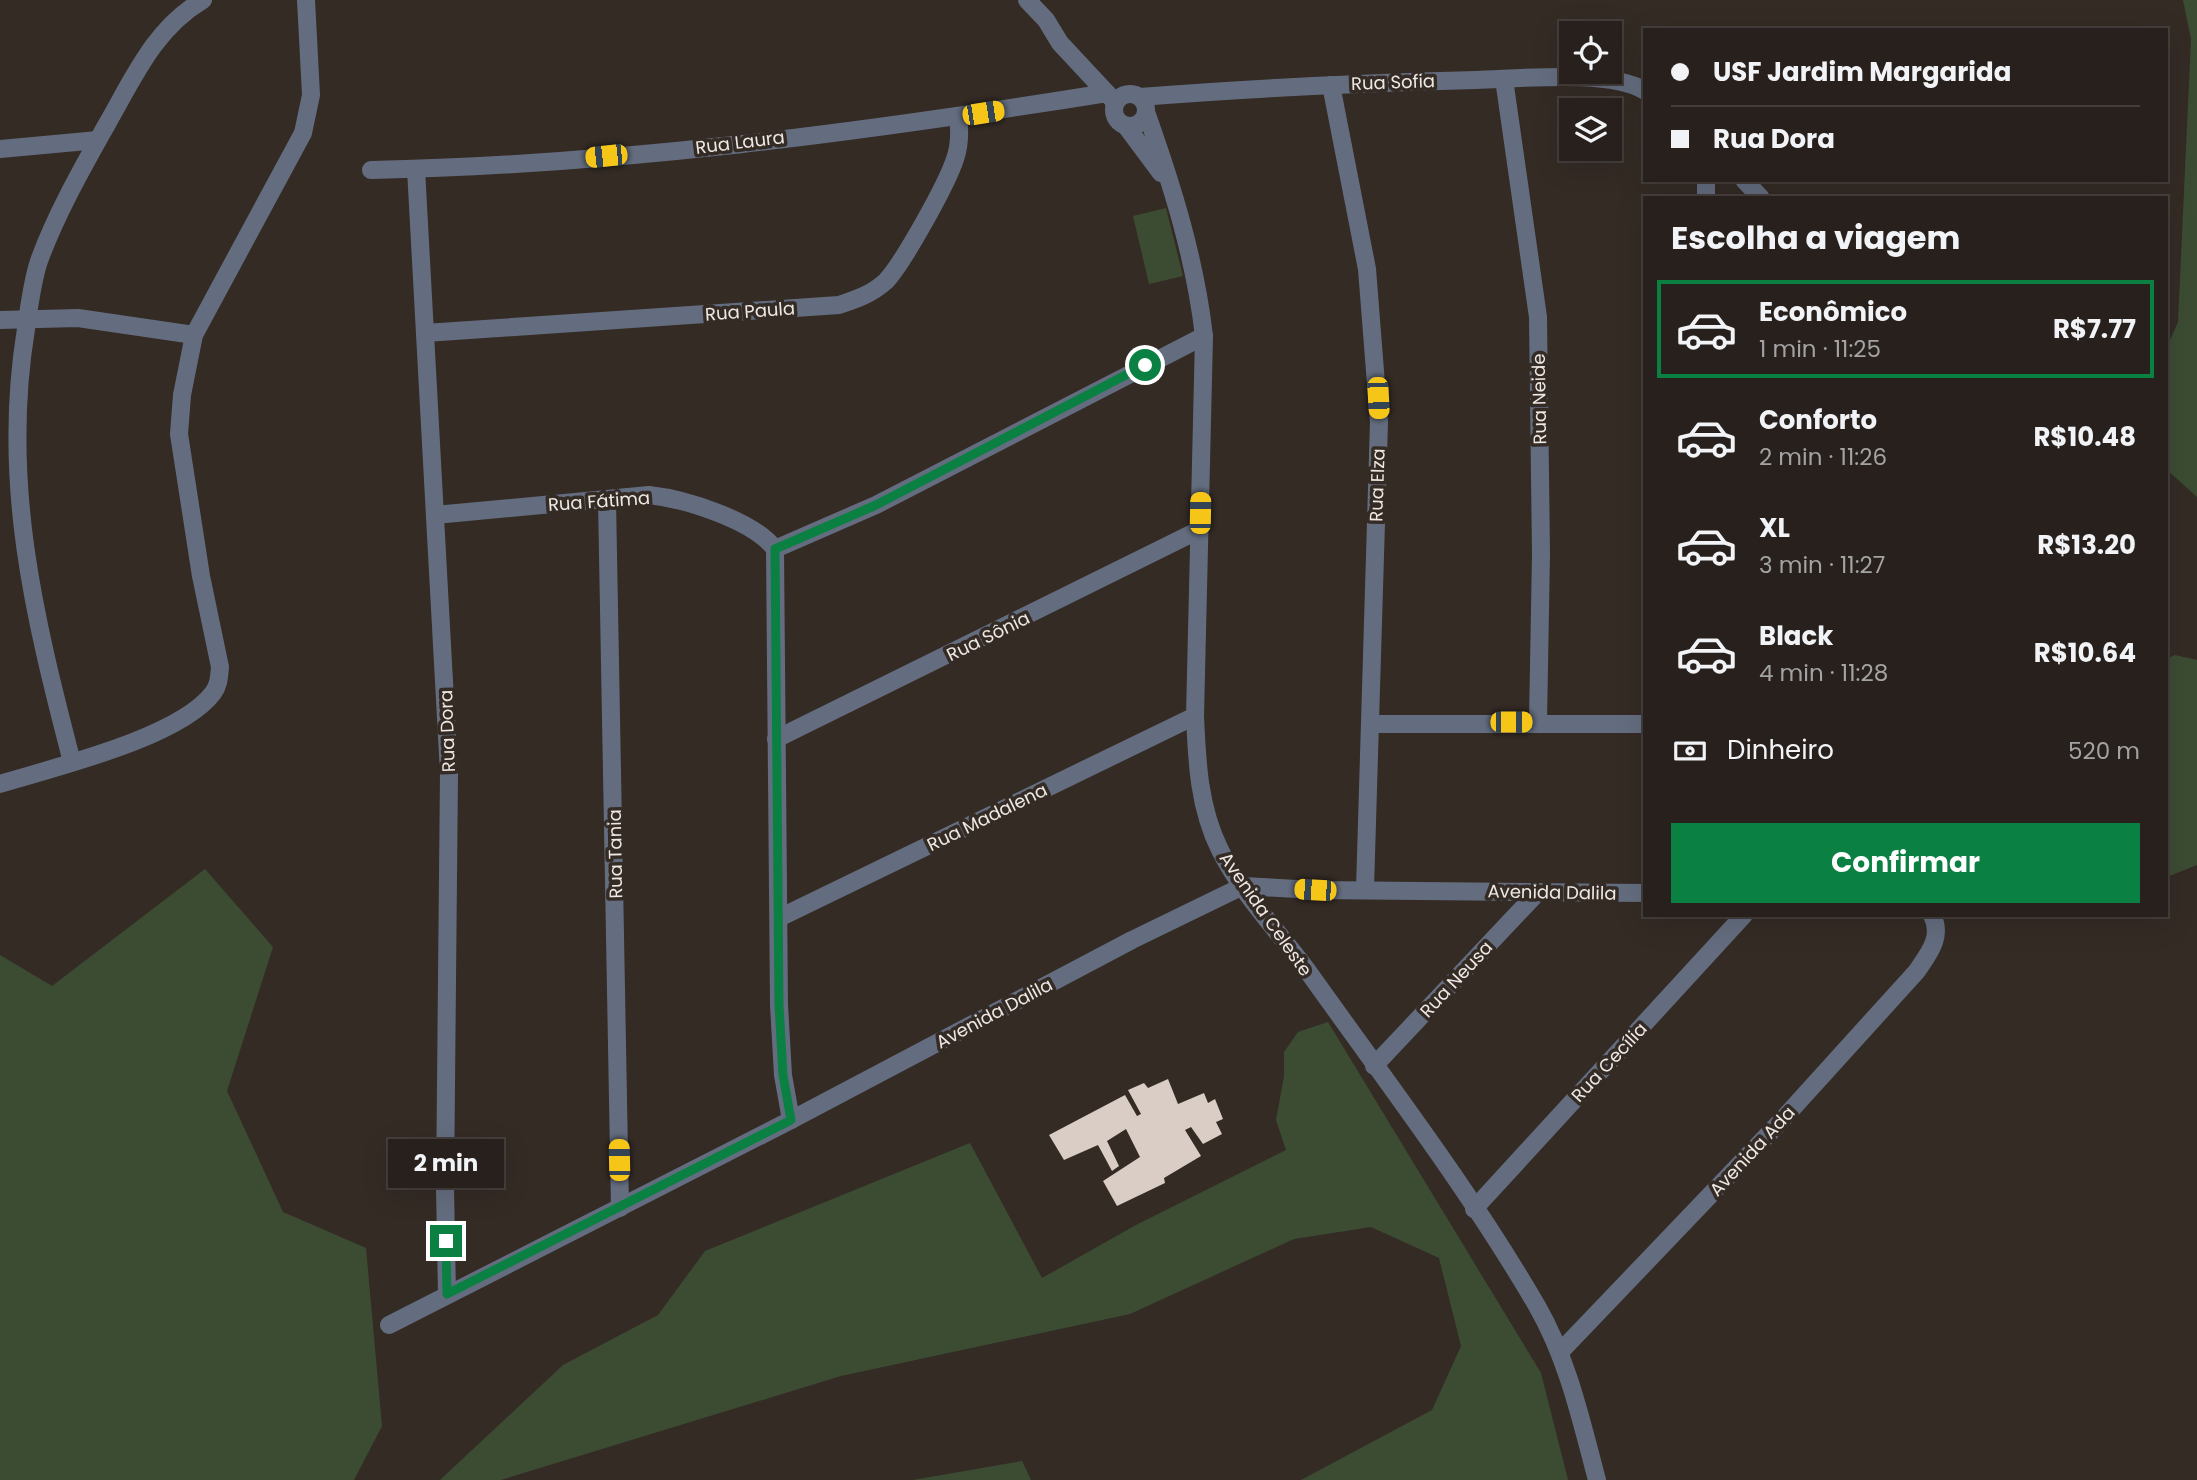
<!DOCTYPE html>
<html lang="pt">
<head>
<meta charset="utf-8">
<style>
	:root { --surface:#27201c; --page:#332d29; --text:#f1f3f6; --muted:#a4a3a3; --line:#433e3b; --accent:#0b8043 }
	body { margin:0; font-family:Poppins,sans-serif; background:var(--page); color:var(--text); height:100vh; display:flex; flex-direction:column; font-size:26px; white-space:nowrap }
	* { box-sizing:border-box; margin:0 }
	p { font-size:23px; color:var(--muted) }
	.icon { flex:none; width:38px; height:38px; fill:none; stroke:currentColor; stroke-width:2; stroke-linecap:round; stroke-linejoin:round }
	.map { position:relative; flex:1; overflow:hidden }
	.drawer { position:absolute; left:1643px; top:196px; width:525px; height:721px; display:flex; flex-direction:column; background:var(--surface); border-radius:0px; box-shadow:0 7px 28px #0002,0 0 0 2px var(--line) }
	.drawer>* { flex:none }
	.hud { position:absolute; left:1643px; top:28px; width:525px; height:154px; border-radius:0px; box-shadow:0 7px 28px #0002,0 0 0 2px var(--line); display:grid; align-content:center; height:154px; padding:0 28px; background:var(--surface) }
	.buttons { position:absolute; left:1559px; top:21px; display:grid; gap:14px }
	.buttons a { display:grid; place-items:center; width:63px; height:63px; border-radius:0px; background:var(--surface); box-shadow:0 7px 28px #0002,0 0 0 2px var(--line); font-size:35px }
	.end { position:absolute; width:32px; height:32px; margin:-16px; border:9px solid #0b8043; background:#fff; box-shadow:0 0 0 4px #fff }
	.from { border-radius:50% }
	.bubble { position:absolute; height:49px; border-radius:0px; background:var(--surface); box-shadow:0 7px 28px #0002,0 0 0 2px var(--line); font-size:23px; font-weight:700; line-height:49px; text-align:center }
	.car { position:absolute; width:21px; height:42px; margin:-21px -10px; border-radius:9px; box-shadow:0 0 5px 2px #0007; background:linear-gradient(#f5c518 24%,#345 0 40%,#f5c518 0 76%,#345 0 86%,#f5c518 0) }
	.hud b { display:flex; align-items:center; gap:24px; height:66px; font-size:26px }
	.hud b+b { border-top:2px solid var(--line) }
	.hud i { width:18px; height:18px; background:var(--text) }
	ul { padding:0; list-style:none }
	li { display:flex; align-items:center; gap:21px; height:98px; margin:0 14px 10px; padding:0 14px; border:4px solid transparent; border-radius:0px }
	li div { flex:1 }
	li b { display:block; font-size:26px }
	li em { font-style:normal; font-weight:700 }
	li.selected { border-color:var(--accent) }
	li>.icon { width:63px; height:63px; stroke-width:1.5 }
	h2 { padding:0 28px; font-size:32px; line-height:84px }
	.pay { display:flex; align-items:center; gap:18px; height:77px; padding:0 28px; font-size:26px }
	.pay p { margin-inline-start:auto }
	.button { display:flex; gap:14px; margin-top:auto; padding:14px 28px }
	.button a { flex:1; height:80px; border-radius:0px; background:var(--accent); color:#fff; font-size:28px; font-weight:700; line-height:80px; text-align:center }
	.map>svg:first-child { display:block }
</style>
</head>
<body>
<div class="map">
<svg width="2197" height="1480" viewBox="0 0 2197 1480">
	<rect width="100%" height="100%" fill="#342b25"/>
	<g fill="#3c4c33">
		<path d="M2183,0H2197V497L2166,469L2167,347L2178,322L2191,39Z"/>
		<path d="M1166,208L1183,276L1149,284L1133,216Z"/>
		<path d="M2175,655L2197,660V865L2167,877L2166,659Z"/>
		<path d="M205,869L273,947L227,1091L283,1212L366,1248L382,1426L354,1480H0V955L52,986Z"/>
		<path d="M1328,1022L1541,1373L1568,1480H1301L1432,1410L1461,1346L1439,1258L1371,1227L1294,1239L1130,1314L841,1376L501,1480H440L563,1365L658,1315L705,1251L970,1143L1042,1278L1136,1225L1286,1150L1276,1120L1284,1076V1052L1298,1032Z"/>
		<path d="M1022,1461L1031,1480H913Z"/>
	</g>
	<path fill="#d9cdc5" d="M1168,1079L1178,1104L1204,1093L1208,1103L1215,1099L1223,1119L1216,1122L1222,1134L1203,1144L1191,1127L1185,1130L1201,1156L1164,1178L1165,1183L1117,1206L1103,1181L1140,1157L1126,1129L1107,1141L1119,1166L1112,1171L1098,1145L1064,1160L1049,1135L1125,1095L1137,1116L1141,1114L1128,1090L1144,1083L1148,1088Z"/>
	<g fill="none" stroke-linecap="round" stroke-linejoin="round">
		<g stroke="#646d7f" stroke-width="18">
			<path d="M1027,0L1046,20L1060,43L1115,102"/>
			<path d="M1504,79L1538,317L1541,554L1538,722"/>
			<path d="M1331,85L1367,269L1379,422L1365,889"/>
			<circle cx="1130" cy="110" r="16"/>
			<path d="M1140,97C1252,88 1364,83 1476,80C1518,79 1611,69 1645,91"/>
			<path d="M1146,112C1172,185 1195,258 1204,336L1195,716C1197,763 1199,808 1220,850C1242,894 1278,931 1307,970C1385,1080 1469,1189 1537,1306C1568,1360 1581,1420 1597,1480"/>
			<path d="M1126,126L1161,173"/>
			<path d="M0,149L98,140"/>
			<path d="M416,169L449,773L445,1188L447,1294"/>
			<path d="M371,170C617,165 864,132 1107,93"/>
			<path d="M1744,180L1761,198"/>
			<path d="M1706,198V180"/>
			<path d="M0,320L78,318L194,335"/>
			<path d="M425,333L839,305C857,299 872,294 886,281C903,263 947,184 955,159C960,145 960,131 958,116"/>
			<path d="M607,500L620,1208"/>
			<path d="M435,515L649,495C685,499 753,520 775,549"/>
			<path d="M775,549L779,1005L783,1075L791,1120"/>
			<path d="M775,549L876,505L1204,336"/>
			<path d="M1372,724H1645"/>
			<path d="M776,739L1199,530"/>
			<path d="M72,762C34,616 1,481 26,329C29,307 32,282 39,261C56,214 83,167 107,124C134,77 155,28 203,0"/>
			<path d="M0,784C55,767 179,738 213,693C219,685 219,677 220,667L201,576L179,434L182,395L194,335L303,133L311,95L306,0"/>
			<path d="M779,918L1195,716"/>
			<path d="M1374,1066L1538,892"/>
			<path d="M1474,1209L1744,915"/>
			<path d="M389,1325L791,1120L1132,940L1243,886L1315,890L1645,893"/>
			<path d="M1561,1351L1781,1121L1917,971C1929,953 1943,937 1932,915"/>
		</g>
	</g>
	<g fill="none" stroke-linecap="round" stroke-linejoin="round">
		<path stroke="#0b8043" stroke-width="9" d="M446,1241L447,1294L791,1120L783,1075L779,1005L775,549L876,505L1145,365"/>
	</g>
	<g text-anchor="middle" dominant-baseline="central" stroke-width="7" stroke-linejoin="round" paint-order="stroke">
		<g font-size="18" fill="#eee8e4" stroke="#342b25">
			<text transform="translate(1393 82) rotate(-2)">Rua Sofia</text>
			<text transform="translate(740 142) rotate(-7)">Rua Laura</text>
			<text transform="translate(750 311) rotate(-4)">Rua Paula</text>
			<text transform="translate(1539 399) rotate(-91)">Rua Neide</text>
			<text transform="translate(1377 485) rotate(-88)">Rua Elza</text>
			<text transform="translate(599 501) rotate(-4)">Rua Fátima</text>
			<text transform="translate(988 636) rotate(-26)">Rua Sônia</text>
			<text transform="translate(447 731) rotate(-92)">Rua Dora</text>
			<text transform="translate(987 817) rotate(-26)">Rua Madalena</text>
			<text transform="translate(615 854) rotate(-91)">Rua Tania</text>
			<text transform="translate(1552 892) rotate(1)">Avenida Dalila</text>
			<text transform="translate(1266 914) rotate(55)">Avenida Celeste</text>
			<text transform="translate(1456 979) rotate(-47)">Rua Neusa</text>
			<text transform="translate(994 1013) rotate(-28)">Avenida Dalila</text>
			<text transform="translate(1609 1062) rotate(-47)">Rua Cecília</text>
			<text transform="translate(1752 1151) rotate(-47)">Avenida Ada</text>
		</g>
	</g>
</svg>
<div class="buttons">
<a><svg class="icon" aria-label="locate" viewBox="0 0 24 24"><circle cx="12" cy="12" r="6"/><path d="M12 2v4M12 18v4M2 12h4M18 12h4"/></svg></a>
<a><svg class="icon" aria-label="layers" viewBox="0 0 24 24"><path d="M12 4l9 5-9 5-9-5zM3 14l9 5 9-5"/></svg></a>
</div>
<i class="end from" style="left:1145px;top:365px"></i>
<i class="end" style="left:446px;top:1241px"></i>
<div class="bubble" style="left:388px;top:1139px;width:116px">2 min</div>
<i class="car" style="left:983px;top:113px;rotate:81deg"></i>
<i class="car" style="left:606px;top:156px;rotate:264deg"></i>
<i class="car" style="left:1378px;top:398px;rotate:177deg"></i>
<i class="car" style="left:1200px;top:513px;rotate:1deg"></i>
<i class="car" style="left:1511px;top:722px;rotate:90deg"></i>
<i class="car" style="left:1315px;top:890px;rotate:273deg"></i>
<i class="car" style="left:619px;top:1160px;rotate:359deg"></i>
<div class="hud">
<b><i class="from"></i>USF Jardim Margarida</b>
<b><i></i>Rua Dora</b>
</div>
<section class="drawer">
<h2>Escolha a viagem</h2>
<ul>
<li class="selected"><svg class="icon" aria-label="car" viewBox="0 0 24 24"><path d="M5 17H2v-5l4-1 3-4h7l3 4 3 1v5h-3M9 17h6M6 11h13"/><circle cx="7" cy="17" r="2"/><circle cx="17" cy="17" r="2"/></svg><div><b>Econômico</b><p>1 min · 11:25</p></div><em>R$7.77</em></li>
<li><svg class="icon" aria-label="car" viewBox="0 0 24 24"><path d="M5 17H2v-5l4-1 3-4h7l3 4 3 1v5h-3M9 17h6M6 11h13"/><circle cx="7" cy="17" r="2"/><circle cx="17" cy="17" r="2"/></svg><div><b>Conforto</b><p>2 min · 11:26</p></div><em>R$10.48</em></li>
<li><svg class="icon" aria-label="car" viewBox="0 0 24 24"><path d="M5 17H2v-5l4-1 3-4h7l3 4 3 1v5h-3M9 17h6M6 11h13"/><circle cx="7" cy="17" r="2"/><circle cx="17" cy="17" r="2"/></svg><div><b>XL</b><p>3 min · 11:27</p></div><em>R$13.20</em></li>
<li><svg class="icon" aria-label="car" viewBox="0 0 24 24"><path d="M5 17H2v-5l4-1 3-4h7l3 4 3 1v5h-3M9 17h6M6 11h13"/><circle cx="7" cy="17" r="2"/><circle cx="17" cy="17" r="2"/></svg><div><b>Black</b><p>4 min · 11:28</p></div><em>R$10.64</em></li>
</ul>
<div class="pay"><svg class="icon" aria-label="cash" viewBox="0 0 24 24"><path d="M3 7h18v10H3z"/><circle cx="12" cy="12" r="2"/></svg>Dinheiro<p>520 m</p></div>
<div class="button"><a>Confirmar</a></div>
</section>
</div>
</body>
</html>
